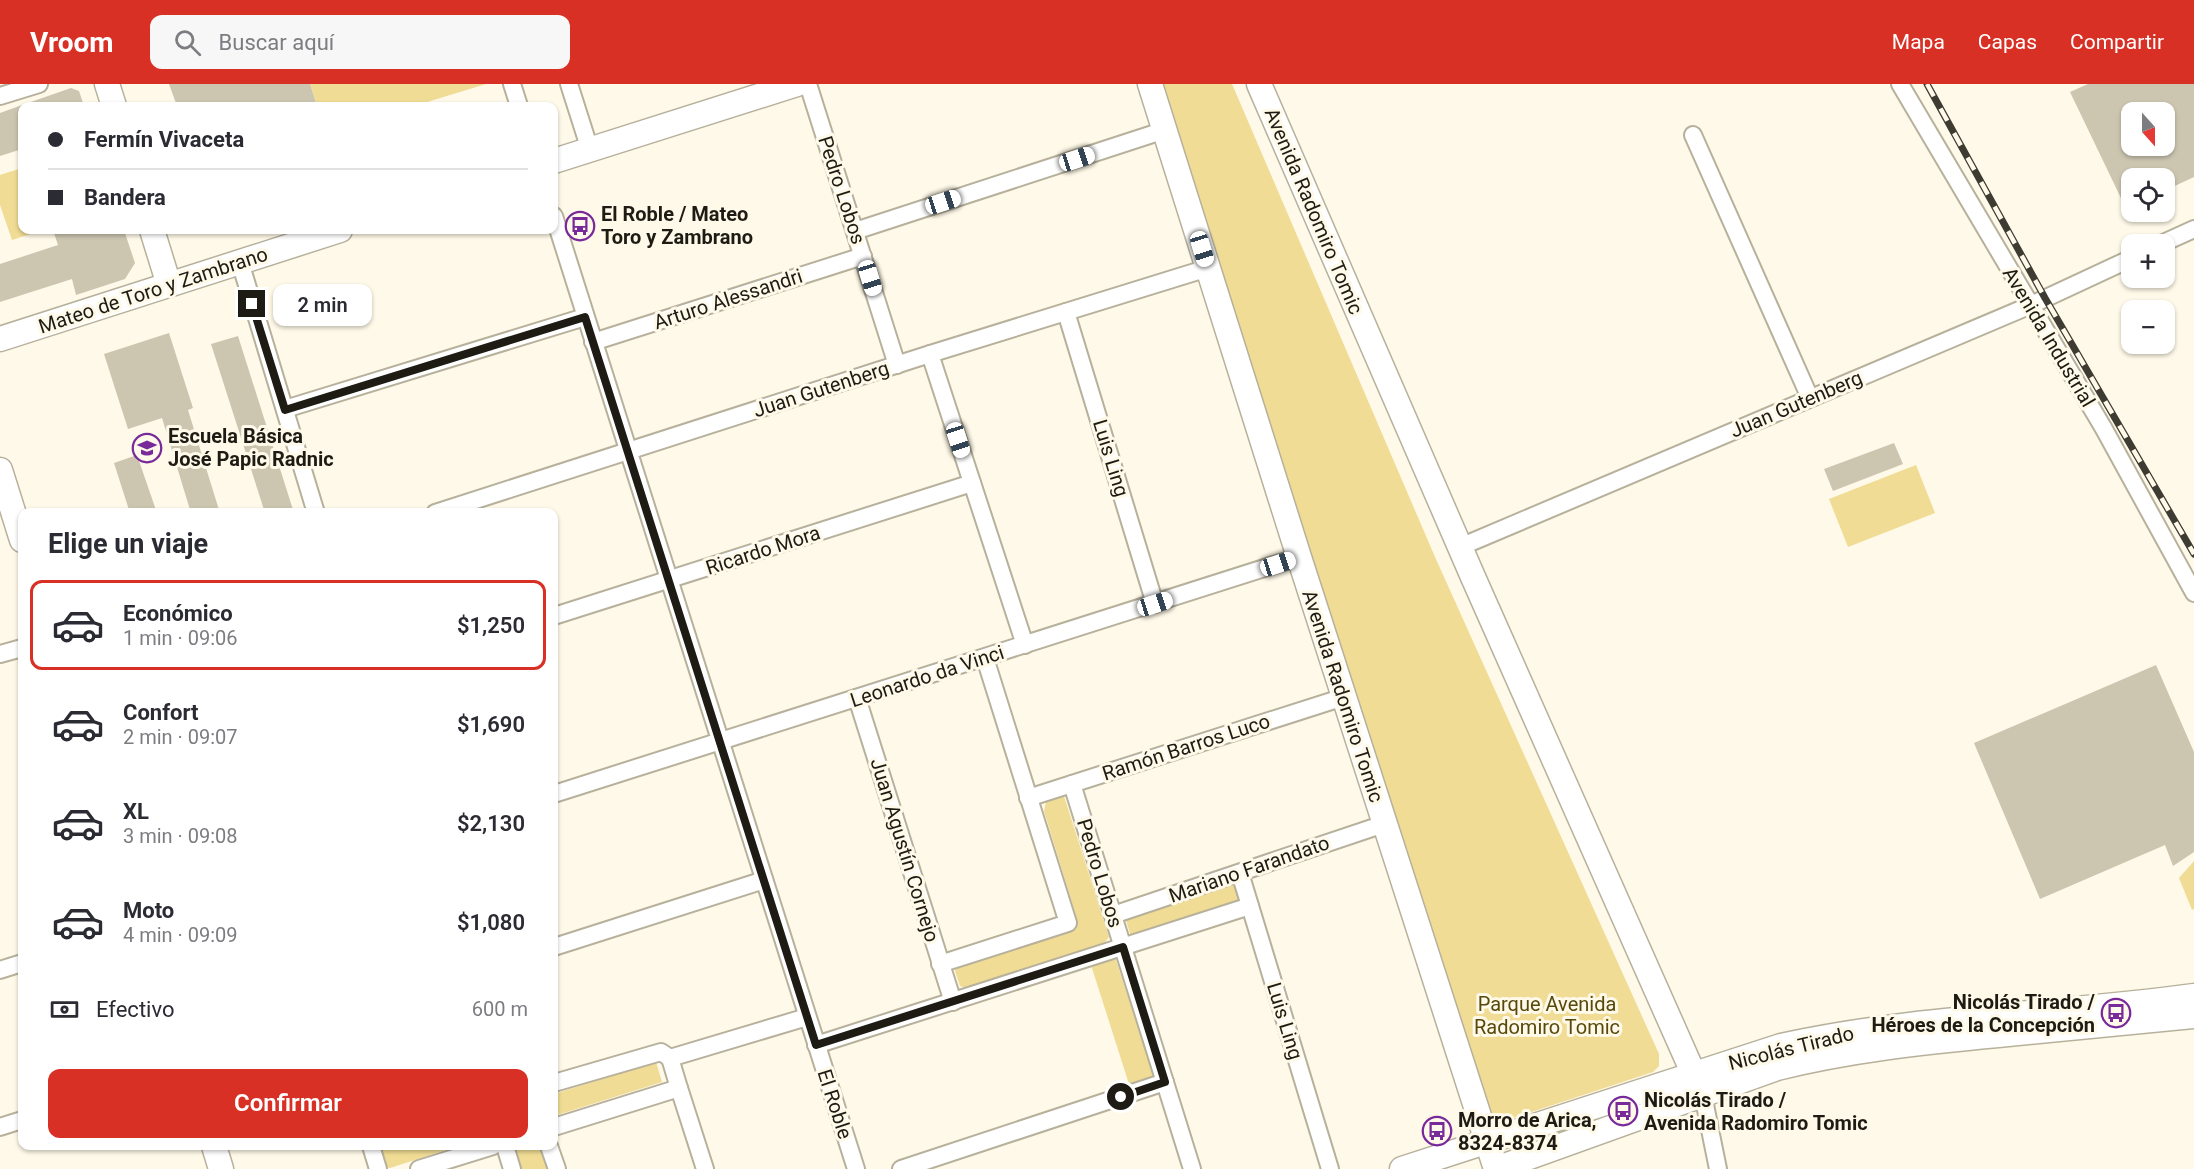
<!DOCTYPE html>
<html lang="es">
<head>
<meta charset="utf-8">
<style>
	:root { --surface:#fff; --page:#f7f7f7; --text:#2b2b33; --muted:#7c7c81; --line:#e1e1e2; --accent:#d93025 }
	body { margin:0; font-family:Roboto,sans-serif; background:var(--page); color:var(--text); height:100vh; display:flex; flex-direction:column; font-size:22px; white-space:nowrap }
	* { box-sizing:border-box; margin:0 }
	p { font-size:20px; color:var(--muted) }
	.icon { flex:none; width:33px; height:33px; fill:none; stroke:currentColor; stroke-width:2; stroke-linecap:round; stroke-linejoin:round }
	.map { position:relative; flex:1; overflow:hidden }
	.drawer { position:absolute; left:18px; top:424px; width:540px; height:642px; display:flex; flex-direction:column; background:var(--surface); border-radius:12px; box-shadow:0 2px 4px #0004 }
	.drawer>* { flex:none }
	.top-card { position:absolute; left:18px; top:18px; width:540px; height:132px; border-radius:12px; box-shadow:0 2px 4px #0004; display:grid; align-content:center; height:132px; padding:0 30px; background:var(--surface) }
	.needle { width:39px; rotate:159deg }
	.buttons { position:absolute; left:2121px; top:18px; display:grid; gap:12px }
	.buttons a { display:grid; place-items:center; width:54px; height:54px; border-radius:12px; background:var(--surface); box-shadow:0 2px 4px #0004; font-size:30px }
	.end { position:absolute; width:27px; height:27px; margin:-14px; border:8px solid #1d1b13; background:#fff; box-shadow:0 0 0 3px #fff }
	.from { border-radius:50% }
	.bubble { position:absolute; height:42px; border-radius:12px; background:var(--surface); box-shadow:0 2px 4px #0004; font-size:20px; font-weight:600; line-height:42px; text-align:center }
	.car { position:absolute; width:18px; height:36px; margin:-18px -9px; border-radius:8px; box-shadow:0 0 4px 2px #0007; background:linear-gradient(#fff 24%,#345 0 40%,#fff 0 76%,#345 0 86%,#fff 0) }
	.top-card b { display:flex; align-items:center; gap:21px; height:57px; font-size:22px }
	.top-card b+b { border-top:2px solid var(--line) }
	.top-card i { width:15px; height:15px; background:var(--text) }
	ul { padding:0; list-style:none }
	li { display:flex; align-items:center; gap:18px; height:90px; margin:0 12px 9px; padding:0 18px; border:3px solid transparent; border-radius:12px }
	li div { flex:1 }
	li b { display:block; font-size:22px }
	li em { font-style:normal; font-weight:600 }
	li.selected { border-color:var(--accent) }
	li>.icon { width:54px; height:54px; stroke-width:1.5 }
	h2 { padding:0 30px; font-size:27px; line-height:72px }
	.pay { display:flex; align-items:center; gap:15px; height:66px; padding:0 30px; font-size:22px }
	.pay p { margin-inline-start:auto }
	.cta { display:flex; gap:12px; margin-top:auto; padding:12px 30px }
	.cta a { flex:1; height:69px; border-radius:12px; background:var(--accent); color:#fff; font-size:24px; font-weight:600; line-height:69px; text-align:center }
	header { display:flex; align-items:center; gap:36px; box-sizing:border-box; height:84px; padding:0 30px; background:var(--accent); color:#fff }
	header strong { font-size:28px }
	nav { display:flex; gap:33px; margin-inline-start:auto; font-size:21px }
	.search { width:420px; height:54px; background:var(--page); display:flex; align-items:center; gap:15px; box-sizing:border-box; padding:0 21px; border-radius:12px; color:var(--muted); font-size:22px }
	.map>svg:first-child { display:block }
</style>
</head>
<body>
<header>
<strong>Vroom</strong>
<div class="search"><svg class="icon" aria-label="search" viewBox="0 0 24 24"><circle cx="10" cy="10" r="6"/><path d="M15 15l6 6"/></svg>Buscar aquí</div>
<nav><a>Mapa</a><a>Capas</a><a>Compartir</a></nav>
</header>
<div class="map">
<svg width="2194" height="1085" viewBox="0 0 2194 1085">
	<rect width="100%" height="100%" fill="#fef9e8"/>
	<g fill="#f0dc94">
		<path d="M310,0H486L414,22H317Z"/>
		<path d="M1158,0H1232L1435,473L1659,970V982L1653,988L1510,1035L1497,1036L1488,1029L1323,509Z"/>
		<path d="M22,84V146H43L12,156L0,121V91Z"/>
		<path d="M1916,381L1935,429L1848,463L1829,415Z"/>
		<path d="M1064,712L1109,853L1102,862L969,905L960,902L955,887L959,880L1076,845L1077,835L1044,727L1046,718Z"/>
		<path d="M2194,777V825L2192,826L2179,794Z"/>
		<path d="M1234,799L1241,819L1131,853L1125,833Z"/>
		<path d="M1115,873L1154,992L1129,1000L1091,881Z"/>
		<path d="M656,978L662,998L554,1032V1010Z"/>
		<path d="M379,1062H458L390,1084L381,1082Z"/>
		<path d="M513,1062H540L547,1085H520Z"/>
	</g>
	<g fill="#ccc6b1" fill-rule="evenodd">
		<path d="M169,0H310L317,22H177Z"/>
		<path d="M2088,0H2194V93L2164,107V94H2132V137L2070,8ZM2132,28H2164V62H2132Z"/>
		<path d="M71,4L79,7L84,22H25V20Z"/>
		<path d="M22,21V65L0,72V29Z"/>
		<path d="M53,146H124L135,179L125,195L76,211L72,195L0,218V180L58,161Z"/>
		<path d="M169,249L193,324L188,326L220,429H191L162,334L128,345L104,270Z"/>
		<path d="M238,252L294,429H265L211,260Z"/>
		<path d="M1894,359L1903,380L1833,407L1824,385Z"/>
		<path d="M137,371L157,429H130L114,379Z"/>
		<path d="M2156,581L2194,668V768L2173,782L2165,761L2040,815L1974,659Z"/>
	</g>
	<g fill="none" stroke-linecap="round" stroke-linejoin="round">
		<g stroke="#b7b19c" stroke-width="20">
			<g id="street">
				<path d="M512,0L519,22"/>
				<path d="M569,0L590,66"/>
				<path d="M808,0L897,281"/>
				<path d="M1900,0L2104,345L2194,509"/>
				<path d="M0,12L39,0"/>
				<path d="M1693,51L1810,314"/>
				<path d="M554,132L856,1085"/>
				<path d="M855,147L1165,46"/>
				<path d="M2161,160L2194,145"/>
				<path d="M240,178L316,429"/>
				<path d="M1066,228L1155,520"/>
				<path d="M593,258L863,172"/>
				<path d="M930,270L1025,561"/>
				<path d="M285,325L585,233"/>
				<path d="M435,429L930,270L1208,184"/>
				<path d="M1460,463L2031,221L2132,174"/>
				<path d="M554,532L972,399"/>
				<path d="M0,570L22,564"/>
				<path d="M857,614L953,918"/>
				<path d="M1072,700L1192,1085"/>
				<path d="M554,710L1299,473"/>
				<path d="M1028,714L1344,613"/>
				<path d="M1240,789L1330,1085"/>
				<path d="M1113,831L1384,740"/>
				<path d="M554,863L764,796"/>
				<path d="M940,880L1068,839L985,574"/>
				<path d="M0,886L22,879"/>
				<path d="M816,961L1250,822"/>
				<path d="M554,999L661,968L670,974"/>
				<path d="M679,1004L705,1085"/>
				<path d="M1703,1011L1718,1085"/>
				<path d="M0,1043L22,1036"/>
				<path d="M554,1043L679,1004L670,974L807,933"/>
				<path d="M371,1062L378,1085"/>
				<path d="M505,1062L512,1085"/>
				<path d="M549,1062L557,1085"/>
				<path d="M419,1085L493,1062"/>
				<path d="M901,1085L1165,998"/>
			</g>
		</g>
		<g stroke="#b7b19c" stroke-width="27">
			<g id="secondary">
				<path d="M107,0L114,22"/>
				<path d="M1150,0L1299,473L1496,1085"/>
				<path d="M1259,0L1473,493L1703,1011"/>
				<path d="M554,77L797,0"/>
				<path d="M152,146L169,201"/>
				<path d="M0,255L340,146"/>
				<path d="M0,386L22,456"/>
				<path d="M214,1062L221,1085"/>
				<path d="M1402,1085L1781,962C1917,932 2056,931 2194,912"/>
				<path d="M1496,1085L1777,984C1849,966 1924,958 1998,951C2064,944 2129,938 2194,932"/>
			</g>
		</g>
		<use href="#street" stroke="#fff" stroke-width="16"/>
		<use href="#secondary" stroke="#fff" stroke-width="24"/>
		<g stroke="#3e3b32" stroke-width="7">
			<path id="rail" d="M1927,0L2045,214L2194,470"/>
		</g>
		<use href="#rail" stroke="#fef9e8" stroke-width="4.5" stroke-dasharray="14" stroke-linecap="butt"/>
	</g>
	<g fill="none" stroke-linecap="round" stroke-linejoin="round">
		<path stroke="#1d1b13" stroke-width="8" d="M252,220L285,326L585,233L816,961L1123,863L1165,998L1121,1013"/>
	</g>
	<defs>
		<g id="bus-ring" transform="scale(1.5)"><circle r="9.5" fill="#fef9e8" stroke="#782a9b" stroke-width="1.5"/><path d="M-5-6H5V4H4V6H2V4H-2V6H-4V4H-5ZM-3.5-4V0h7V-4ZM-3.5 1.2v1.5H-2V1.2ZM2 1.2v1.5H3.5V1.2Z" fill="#782a9b"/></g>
		<g id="school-ring" transform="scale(1.5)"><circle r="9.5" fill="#fef9e8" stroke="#782a9b" stroke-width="1.5"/><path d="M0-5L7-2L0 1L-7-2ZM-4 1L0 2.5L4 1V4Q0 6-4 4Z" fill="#782a9b"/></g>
	</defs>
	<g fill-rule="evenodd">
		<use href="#bus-ring" x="580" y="142"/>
		<use href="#school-ring" x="147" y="364"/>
		<use href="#bus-ring" x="2116" y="929"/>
		<use href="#bus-ring" x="1623" y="1027"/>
		<use href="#bus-ring" x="1437" y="1047"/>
	</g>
	<g text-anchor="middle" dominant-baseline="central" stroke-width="6" stroke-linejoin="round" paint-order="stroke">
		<g font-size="20" fill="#1d1b13" stroke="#fef9e8">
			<text transform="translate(842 106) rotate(72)">Pedro Lobos</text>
			<text transform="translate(1314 127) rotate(67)">Avenida Radomiro Tomic</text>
			<text transform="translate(153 206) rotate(-18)">Mateo de Toro y Zambrano</text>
			<text transform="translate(728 215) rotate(-18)">Arturo Alessandri</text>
			<text transform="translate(2049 253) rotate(59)">Avenida Industrial</text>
			<text transform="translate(821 305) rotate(-18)">Juan Gutenberg</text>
			<text transform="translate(1796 320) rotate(-23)">Juan Gutenberg</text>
			<text transform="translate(1111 374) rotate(73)">Luis Ling</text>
			<text transform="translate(763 466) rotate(-18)">Ricardo Mora</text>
			<text transform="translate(927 592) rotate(-18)">Leonardo da Vinci</text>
			<text transform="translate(1343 612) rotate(72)">Avenida Radomiro Tomic</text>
			<text transform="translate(1186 663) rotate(-18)">Ramón Barros Luco</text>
			<text transform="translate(905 766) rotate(73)">Juan Agustín Cornejo</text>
			<text transform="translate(1249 785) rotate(-19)">Mariano Farandato</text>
			<text transform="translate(1100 789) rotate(73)">Pedro Lobos</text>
			<text transform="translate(1285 937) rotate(73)">Luis Ling</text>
			<text transform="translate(1791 964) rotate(-14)">Nicolás Tirado</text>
			<text transform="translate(835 1020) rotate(72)">El Roble</text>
		</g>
		<g font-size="20" font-weight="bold" fill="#1d1b13" stroke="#fef9e8" text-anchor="start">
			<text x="601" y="130">El Roble / Mateo<tspan x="601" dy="23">Toro y Zambrano</tspan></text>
			<text x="168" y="352">Escuela Básica<tspan x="168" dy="23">José Papic Radnic</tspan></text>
			<text x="2095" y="918" text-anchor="end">Nicolás Tirado /<tspan x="2095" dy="23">Héroes de la Concepción</tspan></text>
			<text x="1644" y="1016">Nicolás Tirado /<tspan x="1644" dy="23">Avenida Radomiro Tomic</tspan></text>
			<text x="1458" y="1036">Morro de Arica,<tspan x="1458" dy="23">8324-8374</tspan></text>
		</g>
		<g font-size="20" fill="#58490a" stroke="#fef9e8">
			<text x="1547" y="920">Parque Avenida<tspan x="1547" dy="23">Radomiro Tomic</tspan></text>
		</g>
	</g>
</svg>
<div class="buttons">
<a><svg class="needle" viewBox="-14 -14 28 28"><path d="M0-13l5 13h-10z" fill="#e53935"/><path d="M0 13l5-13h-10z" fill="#7c7c81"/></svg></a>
<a><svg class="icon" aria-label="locate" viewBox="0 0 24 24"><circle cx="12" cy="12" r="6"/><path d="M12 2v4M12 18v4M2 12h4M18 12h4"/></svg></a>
<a>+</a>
<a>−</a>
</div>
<i class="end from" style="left:1121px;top:1013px"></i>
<i class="end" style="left:252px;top:220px"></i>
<div class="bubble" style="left:273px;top:200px;width:99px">2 min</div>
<i class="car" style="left:1077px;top:75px;rotate:72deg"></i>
<i class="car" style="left:943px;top:118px;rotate:72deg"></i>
<i class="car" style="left:1202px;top:165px;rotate:163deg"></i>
<i class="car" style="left:870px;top:194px;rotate:163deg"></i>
<i class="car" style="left:958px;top:356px;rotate:162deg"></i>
<i class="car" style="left:1278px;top:480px;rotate:72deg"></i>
<i class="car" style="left:1155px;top:520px;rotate:72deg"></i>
<div class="top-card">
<b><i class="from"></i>Fermín Vivaceta</b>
<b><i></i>Bandera</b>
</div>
<section class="drawer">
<h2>Elige un viaje</h2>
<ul>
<li class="selected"><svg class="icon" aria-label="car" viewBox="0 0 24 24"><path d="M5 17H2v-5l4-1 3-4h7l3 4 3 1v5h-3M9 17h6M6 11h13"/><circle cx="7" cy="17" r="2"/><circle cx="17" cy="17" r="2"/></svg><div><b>Económico</b><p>1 min · 09:06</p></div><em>$1,250</em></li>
<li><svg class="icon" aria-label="car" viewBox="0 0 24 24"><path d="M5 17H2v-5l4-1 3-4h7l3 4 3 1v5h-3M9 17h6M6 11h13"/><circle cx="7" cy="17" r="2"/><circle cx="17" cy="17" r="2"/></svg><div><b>Confort</b><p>2 min · 09:07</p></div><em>$1,690</em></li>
<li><svg class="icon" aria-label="car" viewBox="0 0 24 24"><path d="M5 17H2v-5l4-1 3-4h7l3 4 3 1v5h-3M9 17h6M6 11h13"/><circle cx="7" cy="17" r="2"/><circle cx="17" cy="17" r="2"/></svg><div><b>XL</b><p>3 min · 09:08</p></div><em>$2,130</em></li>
<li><svg class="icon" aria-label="car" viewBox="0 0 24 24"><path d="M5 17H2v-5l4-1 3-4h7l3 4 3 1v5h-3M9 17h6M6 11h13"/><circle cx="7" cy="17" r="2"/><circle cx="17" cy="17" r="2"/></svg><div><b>Moto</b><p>4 min · 09:09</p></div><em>$1,080</em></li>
</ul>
<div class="pay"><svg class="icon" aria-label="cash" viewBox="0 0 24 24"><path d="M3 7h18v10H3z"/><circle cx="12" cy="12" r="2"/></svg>Efectivo<p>600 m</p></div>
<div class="cta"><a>Confirmar</a></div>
</section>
</div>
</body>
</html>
